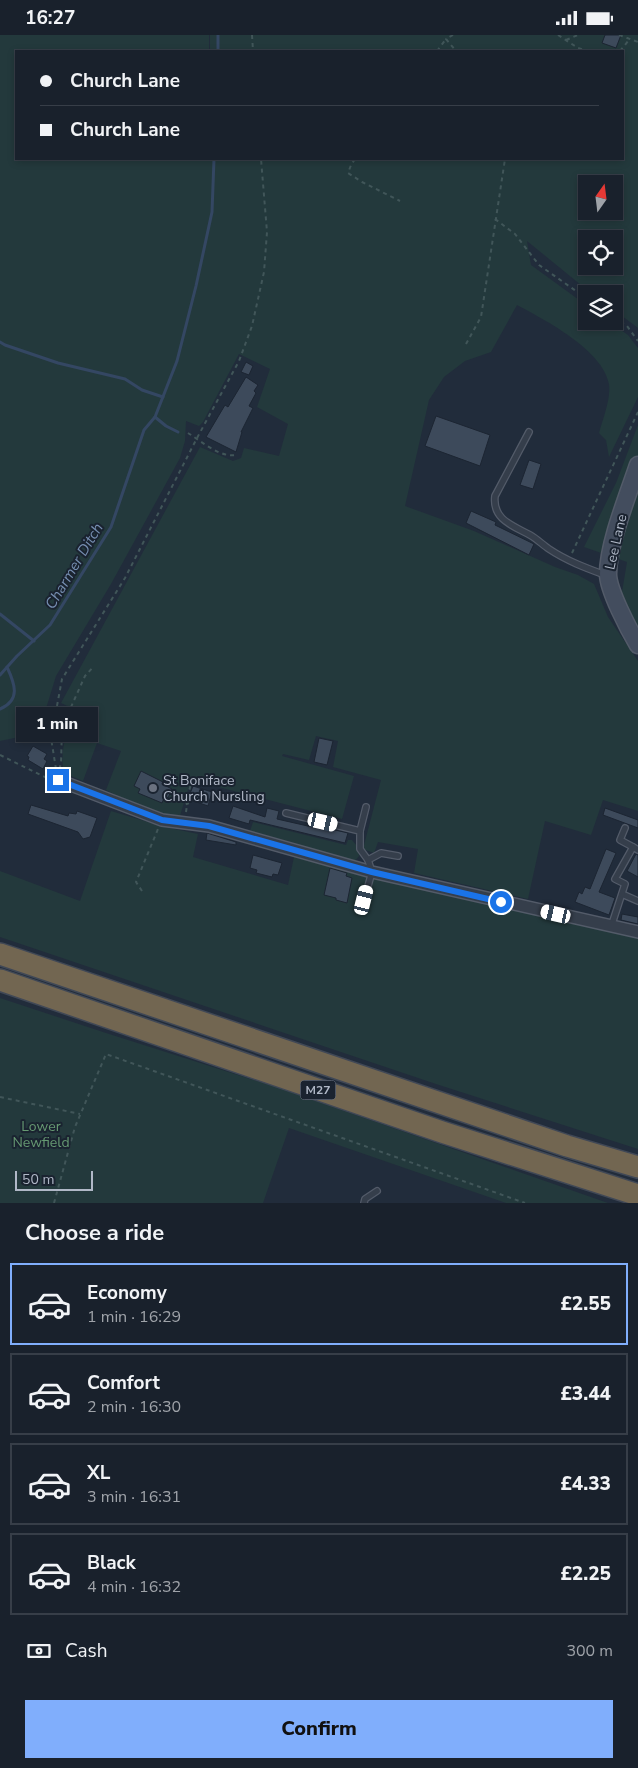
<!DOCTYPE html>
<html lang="en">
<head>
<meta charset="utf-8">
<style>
	:root { --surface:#19212c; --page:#222934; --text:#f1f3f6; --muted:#9fa3a9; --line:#373e48; --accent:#80aefc }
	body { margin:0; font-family:"Nunito Sans",sans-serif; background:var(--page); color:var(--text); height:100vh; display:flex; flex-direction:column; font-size:19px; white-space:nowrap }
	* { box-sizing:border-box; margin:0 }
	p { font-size:16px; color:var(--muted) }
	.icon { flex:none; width:28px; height:28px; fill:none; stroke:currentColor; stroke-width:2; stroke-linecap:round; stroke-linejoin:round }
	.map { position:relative; height:1168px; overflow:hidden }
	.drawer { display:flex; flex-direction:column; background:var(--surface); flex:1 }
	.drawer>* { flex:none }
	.guide { position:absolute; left:15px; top:15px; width:609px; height:110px; border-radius:0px; box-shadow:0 2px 8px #0003,0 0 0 1px var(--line); display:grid; align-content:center; height:110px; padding:0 25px; background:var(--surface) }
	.needle { width:32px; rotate:14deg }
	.fabs { position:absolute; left:578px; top:140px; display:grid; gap:10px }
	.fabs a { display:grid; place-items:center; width:45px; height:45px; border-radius:0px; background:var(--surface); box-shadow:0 2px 8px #0003,0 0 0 1px var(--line); font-size:25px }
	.scale { position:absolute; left:15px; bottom:12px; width:78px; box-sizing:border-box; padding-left:5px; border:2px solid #b0b8c7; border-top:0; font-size:14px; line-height:18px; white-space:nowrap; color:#b0b8c7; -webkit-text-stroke:4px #1a2330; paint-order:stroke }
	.end { position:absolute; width:22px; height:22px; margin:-11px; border:6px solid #1a73e8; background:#fff; box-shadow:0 0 0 2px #fff }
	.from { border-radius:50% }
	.bubble { position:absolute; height:35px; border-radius:0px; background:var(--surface); box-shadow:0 2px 8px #0003,0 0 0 1px var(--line); font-size:16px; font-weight:800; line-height:35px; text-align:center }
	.car { position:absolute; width:15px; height:30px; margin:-15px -8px; border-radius:6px; box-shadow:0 0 4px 1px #0007; background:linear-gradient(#fff 24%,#345 0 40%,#fff 0 76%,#345 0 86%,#fff 0) }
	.guide b { display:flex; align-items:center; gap:18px; height:48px; font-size:19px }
	.guide b+b { border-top:1px solid var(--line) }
	.guide i { width:12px; height:12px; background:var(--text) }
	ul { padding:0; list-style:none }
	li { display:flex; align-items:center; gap:15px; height:82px; margin:0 10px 8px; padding:0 15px; border:2px solid var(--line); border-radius:0px }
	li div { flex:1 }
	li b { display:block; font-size:19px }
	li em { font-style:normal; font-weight:800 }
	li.current { border-color:var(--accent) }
	li>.icon { width:45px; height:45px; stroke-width:1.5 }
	h2 { padding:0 25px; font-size:22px; line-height:60px }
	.pay { display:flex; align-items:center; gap:12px; height:55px; padding:0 25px; font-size:19px }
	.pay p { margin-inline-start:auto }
	.button { display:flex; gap:10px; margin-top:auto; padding:10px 25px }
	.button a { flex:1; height:58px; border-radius:0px; background:var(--accent); color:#111; font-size:20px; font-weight:800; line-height:58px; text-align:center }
	.status { display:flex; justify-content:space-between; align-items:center; height:35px; padding:0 25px; background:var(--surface); direction:ltr }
	.status svg { height:14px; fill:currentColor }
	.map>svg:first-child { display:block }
</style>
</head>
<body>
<div class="status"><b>16:27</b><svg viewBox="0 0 49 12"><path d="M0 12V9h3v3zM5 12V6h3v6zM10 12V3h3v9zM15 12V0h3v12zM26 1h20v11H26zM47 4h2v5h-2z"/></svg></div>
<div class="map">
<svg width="638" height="1168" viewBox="0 0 638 1168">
	<rect width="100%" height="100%" fill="#212c3b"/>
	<g fill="#23393c" fill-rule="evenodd">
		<path d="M0,0H209V16H16V124H622V16H210V0H638V293L614,275V259H592L527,206L531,230L586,270V286H608L628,300L638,313V362L609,422L606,405L599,398C603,383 611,364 609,349C603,315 545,285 517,270L491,317L465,326L444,342L429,365L405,471L474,496L555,532L578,540L594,549L608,582L638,626V776L603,765L591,800L545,786L528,864L414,838L418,814L378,807L374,818L363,814L381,745L333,732L338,706L316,701L309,725L283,719L282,721L354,741L342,784L191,745L179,784C152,779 129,767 106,755L121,716L97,708L83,746L64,738C59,716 67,695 76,675L61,668L200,412L233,426L241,423L244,413L279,421L288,389L257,372L270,334L239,319L203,387L199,391L186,386L185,406L180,423L111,549L56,641L45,677L23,693L24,701L0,706ZM586,149H614V176H586ZM586,204H614V231H586Z"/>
		<path d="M638,390V596L622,557L627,527L584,512L616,448Z"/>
		<path d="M111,776L165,792L198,799L193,822L288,850L294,822L410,852L638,903V1114L436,1049L0,902V836L80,866Z"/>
		<path d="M253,787L346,810L348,805H352L357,811L359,821L355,826L297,813L298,809L250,796Z"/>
		<path d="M0,963L106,998L276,1052L608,1168H506L289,1093L263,1168H0Z"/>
	</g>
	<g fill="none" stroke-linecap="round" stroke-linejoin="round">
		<g stroke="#344763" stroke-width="3">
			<path d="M218,0V16"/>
			<path d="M0,307L5,310L58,328L125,344L142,355L163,362"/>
			<path d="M155,382L166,391L178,397"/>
			<path d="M0,579L34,606"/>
			<path d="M0,640L17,621L50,590L111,492L144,395L155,382L177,326L196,251L212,177L214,124"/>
			<path d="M0,674C21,665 15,649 7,632"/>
		</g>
	</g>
	<g fill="#3d4a5b" stroke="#1c2532">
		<path d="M605,0H621L616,13L602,8Z"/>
		<path d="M246,327L253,331L249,340L241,337Z"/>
		<path d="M246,342L258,350L254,356L256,358L249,371L253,373L241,397H242L236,417L206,402L225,370L228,372Z"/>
		<path d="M436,381L490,400L480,431L425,411Z"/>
		<path d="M529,425L541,429L533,454L520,450Z"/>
		<path d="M471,476L496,487L495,490L534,509L529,520L466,488Z"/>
		<path d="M319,703L333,706L327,730L314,727Z"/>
		<path d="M33,711L47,719L44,724L47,726L43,734L28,725L29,722L27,721Z"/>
		<path d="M141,736L163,747L162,749L172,754L168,763L165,761L162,768L138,758L140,754L134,751Z"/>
		<path d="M193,751L212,757L208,771L188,764Z"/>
		<path d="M31,770L68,781L69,778L76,779L77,776L97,783L90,802L83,804L78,797L28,779Z"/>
		<path d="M233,771L265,782L267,773L279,776L277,784L321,794L322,792L348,798L345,808L250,785L249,789L229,783Z"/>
		<path d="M605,773L638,785V793L603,780Z"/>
		<path d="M207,798L236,807V810L206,805Z"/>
		<path d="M606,814L616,818L599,857L615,863L609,880L575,867L579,857L582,859L585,852L590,854Z"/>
		<path d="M636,819L638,820V842L627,836Z"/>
		<path d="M253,820L282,828L278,840L273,839L272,842L256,838L257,835L250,833Z"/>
		<path d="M330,833L347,838L346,841L352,843L347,868L336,865V863L324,860Z"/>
		<path d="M622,879L638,882V889L621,885Z"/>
	</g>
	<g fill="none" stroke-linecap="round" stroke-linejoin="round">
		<g stroke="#535b69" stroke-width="8">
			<g id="lane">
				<path d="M529,397L495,461C492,485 514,491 530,500C537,504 543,510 549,514C567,526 586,533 605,540"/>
				<path d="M286,778L360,796V814L368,825L372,837L364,865"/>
				<path d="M625,793L620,805L633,812"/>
				<path d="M360,796L366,772"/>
				<path d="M368,825L381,818L398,821"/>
				<path d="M622,859L638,866"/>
				<path d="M611,892L625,849L615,844L633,812L638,815"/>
				<path d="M364,1168L365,1164L377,1156"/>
			</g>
		</g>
		<g stroke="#535b69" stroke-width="14">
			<path id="street" d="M58,745L162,785L209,791L372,837L638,897"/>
		</g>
		<g stroke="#535b69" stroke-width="19">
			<path id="secondary" d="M638,430C628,460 608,509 608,539C608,555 629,595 638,610"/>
		</g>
		<g stroke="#404856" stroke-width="24">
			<g id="highway">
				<path d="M0,919L567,1111L638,1132"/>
				<path d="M0,945L442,1097L638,1160"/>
			</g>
		</g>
		<g stroke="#415659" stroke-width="2" stroke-dasharray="4 4" stroke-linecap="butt">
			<path d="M252,0L253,16"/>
			<path d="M453,0L446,4L456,16"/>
			<path d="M558,0L578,13L587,16"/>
			<path d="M619,0L638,7"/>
			<path d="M566,5L578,0"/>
			<path d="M437,16L446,4"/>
			<path d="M620,16L629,5"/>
			<path d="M355,124L351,130L348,138L362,147L400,166"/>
			<path d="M495,184L515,199L539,230L586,263"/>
			<path d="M614,282L627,291L638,306"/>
			<path d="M466,309L481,282L505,124"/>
			<path d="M188,398C201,406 220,423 236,420"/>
			<path d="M572,518L638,377"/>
			<path d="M0,720L47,743"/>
			<path d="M56,734L51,703L62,644L125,543L197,403L239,326L252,291L264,237L267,197L261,124"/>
			<path d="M59,734L61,729L62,692L85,641L94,631"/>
			<path d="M187,770L186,766L191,749H199"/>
			<path d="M186,777L187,770L190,765"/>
			<path d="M142,856L136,847L158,794"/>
			<path d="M0,1062L80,1079"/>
			<path d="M54,1168L75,1092L106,1019L525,1168"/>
		</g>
		<use href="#lane" stroke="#353e4b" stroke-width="5.5"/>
		<use href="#street" stroke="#353e4b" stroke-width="11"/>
		<use href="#secondary" stroke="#434d5e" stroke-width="16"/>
		<use href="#highway" stroke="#726651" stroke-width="21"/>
	</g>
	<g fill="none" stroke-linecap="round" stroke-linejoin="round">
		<path stroke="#1a73e8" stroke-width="6" d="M58,745L162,785L209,791L372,837L501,867"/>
	</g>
	<circle fill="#6b7280" stroke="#1a2330" stroke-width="2" cx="153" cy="753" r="5"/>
	<g text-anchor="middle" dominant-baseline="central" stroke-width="4" stroke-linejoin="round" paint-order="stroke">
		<rect fill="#1a2330" stroke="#838b9a" stroke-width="1" x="300.5" y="1045.5" width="35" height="19" rx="4"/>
		<g font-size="12" font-weight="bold" fill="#b0b8c7">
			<text x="318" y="1055">M27</text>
		</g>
		<g font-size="14" fill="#b0b8c7" stroke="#1a2330">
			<text transform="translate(616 507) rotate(-77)">Lee Lane</text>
		</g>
		<g font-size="14" fill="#b0b8c7" stroke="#1a2330" text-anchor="start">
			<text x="163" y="745">St Boniface<tspan x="163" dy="16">Church Nursling</tspan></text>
		</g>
		<g font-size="14" fill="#669972" stroke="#1a2330">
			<text x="41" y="1091">Lower<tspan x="41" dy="16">Newfield</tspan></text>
		</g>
		<g font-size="15" font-style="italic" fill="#768eb1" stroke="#1a2330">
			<text transform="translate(74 531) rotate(-59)">Charmer Ditch</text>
		</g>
	</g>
</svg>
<div class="fabs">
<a><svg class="needle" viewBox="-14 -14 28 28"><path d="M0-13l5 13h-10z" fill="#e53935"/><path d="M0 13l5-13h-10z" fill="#9fa3a9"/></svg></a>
<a><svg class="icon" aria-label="locate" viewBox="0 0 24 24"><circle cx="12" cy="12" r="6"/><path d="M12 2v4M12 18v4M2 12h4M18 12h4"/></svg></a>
<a><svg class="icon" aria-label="layers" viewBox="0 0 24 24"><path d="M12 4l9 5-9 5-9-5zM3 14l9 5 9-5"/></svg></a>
</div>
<div class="scale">50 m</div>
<i class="end from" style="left:501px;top:867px"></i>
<i class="end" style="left:58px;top:745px"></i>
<div class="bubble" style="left:16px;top:672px;width:82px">1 min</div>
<i class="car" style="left:323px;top:787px;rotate:103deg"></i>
<i class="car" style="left:364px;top:865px;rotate:14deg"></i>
<i class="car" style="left:556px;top:879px;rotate:283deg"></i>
<div class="guide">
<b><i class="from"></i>Church Lane</b>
<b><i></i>Church Lane</b>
</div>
</div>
<section class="drawer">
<h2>Choose a ride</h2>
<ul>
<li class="current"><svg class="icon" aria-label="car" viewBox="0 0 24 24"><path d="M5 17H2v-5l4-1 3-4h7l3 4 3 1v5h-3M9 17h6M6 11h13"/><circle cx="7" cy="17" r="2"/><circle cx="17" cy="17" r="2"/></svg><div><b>Economy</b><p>1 min · 16:29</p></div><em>£2.55</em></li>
<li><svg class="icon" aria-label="car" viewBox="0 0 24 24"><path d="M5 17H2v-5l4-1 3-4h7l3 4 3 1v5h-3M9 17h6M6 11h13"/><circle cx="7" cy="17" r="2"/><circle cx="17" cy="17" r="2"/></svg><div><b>Comfort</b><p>2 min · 16:30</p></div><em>£3.44</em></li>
<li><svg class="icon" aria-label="car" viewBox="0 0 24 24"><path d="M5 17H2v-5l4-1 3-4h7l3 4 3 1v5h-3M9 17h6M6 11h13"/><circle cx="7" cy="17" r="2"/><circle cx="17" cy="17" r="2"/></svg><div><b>XL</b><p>3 min · 16:31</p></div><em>£4.33</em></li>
<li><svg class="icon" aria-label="car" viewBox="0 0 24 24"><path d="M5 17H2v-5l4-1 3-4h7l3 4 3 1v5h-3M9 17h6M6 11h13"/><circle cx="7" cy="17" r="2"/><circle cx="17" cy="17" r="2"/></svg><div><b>Black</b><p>4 min · 16:32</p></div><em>£2.25</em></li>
</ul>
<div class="pay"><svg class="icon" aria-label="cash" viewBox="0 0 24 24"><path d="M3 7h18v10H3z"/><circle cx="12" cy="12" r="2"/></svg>Cash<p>300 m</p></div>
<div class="button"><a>Confirm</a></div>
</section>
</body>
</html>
